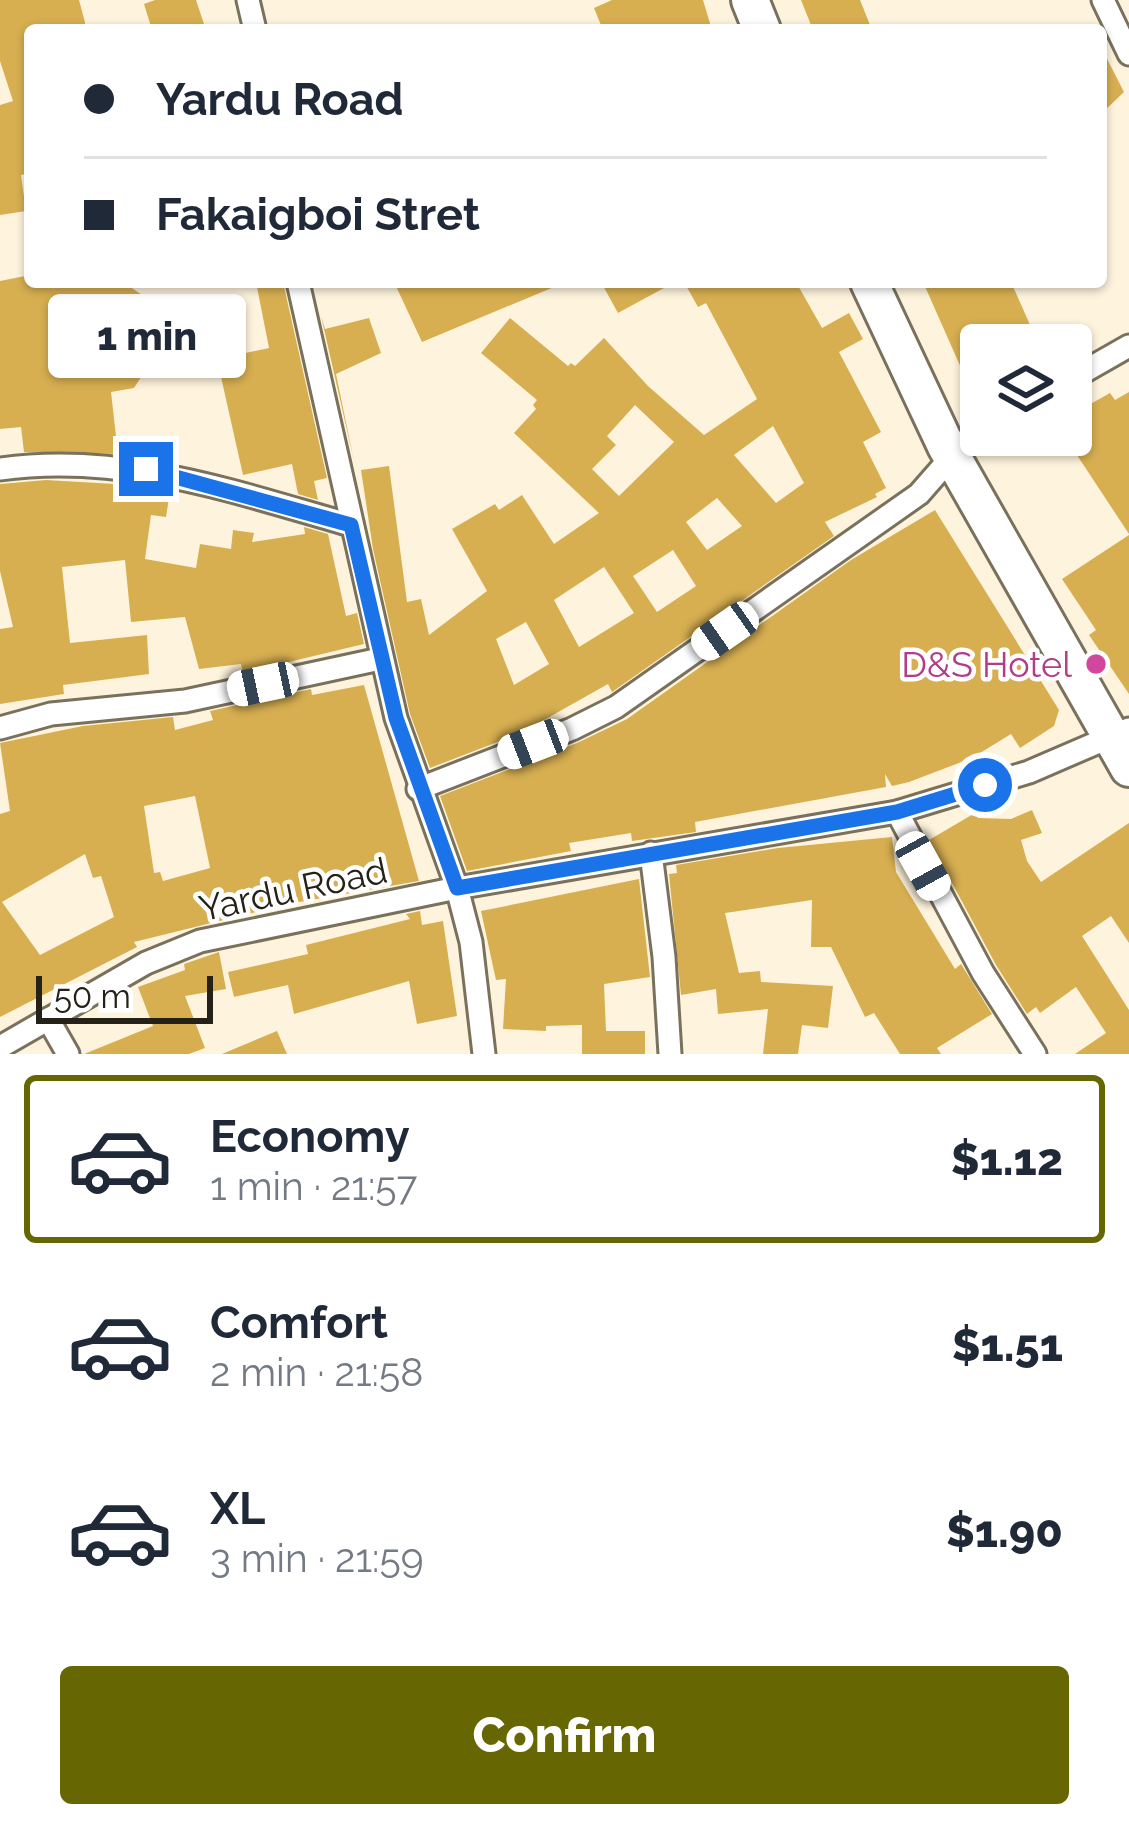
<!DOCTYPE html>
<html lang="en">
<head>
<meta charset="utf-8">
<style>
	:root { --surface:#fff; --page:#f2f2f3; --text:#1f2937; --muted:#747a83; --line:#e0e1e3; --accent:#666702 }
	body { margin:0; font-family:Raleway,sans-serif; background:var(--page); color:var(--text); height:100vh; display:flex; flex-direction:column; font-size:45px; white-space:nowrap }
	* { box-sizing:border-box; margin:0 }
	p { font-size:39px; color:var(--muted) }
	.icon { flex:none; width:66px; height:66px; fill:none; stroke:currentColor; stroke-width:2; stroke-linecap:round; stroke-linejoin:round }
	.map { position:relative; height:1054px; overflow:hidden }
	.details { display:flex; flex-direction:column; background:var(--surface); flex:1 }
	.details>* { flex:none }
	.guide { position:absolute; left:24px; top:24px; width:1083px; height:264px; border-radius:12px; box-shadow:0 3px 9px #0004; display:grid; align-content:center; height:264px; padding:0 60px; background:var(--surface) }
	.controls { position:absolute; left:960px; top:324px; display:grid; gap:24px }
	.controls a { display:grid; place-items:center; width:132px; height:132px; border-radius:12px; background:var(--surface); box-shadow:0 3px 9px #0004; font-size:60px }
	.scale { position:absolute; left:36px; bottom:30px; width:177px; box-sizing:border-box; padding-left:12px; border:6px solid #252119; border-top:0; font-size:33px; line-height:42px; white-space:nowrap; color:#252119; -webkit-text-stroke:9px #fff; paint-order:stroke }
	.end { position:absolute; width:54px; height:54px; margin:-27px; border:15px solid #1a73e8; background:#fff; box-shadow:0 0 0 6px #fff }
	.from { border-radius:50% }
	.bubble { position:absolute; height:84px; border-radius:12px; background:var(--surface); box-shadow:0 3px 9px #0004; font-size:39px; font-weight:800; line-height:84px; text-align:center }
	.car { position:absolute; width:36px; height:72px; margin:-36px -18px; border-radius:15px; box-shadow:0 0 9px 3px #0007; background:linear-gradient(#fff 24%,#345 0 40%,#fff 0 76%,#345 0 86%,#fff 0) }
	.guide b { display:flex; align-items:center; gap:42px; height:114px; font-size:45px }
	.guide b+b { border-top:3px solid var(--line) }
	.guide i { width:30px; height:30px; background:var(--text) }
	ul { padding:21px 0 0; list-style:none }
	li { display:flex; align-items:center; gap:36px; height:168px; margin:0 24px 18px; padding:0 36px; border:6px solid transparent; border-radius:12px }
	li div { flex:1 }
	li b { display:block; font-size:45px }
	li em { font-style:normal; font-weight:800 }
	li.on { border-color:var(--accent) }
	li>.icon { width:108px; height:108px; stroke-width:1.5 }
	.primary-button { display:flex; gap:24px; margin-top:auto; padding:24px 60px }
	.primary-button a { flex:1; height:138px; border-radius:12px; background:var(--accent); color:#fff; font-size:48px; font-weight:800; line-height:138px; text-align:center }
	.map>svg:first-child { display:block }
</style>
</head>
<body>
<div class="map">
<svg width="1129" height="1054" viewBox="0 0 1129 1054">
	<rect width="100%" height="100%" fill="#fef4dd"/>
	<g fill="#d7af51" fill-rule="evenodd">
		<path d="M0,0H79L87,30H30V173L21,175L26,211L0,215V105L13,101L0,61Z"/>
		<path d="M155,0H196L206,30H152L144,4Z"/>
		<path d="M612,0H703L712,30H603L594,8Z"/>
		<path d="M801,0H860L872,30H813Z"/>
		<path d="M1101,47L1124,92L1101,114Z"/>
		<path d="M30,275V282H45L46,287L75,282H123L151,301L160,348L134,388L111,392L118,454L24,452L21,427L0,429V281Z"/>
		<path d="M256,282H283L327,478L314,481L318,500L298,494L292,464L243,475L217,359L269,348Z"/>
		<path d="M394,282H566L422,342Z"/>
		<path d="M601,282H675L618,313Z"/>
		<path d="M684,282H796L822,328L849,313L863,339L839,352L881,432L863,442L886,488L875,494L877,497L825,522L834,536L612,692L608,684L521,733L430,768L410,714L373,549L361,470L389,466L407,602L421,599L429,635L487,591L452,529L495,504L499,510L522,495L554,544L599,513L514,433L536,409L533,405L537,400L481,353L510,318L568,366L571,363L575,366L604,338L648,386L704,435L757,399L706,303L698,307ZM635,405L674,442L619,496L592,469L616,445L607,436ZM773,426L804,483L776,503L734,455ZM717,498L742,526L707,550L686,522ZM673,550L696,586L657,612L633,576ZM604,567L634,613L579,647L554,600ZM526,622L549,664L514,685L496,639Z"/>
		<path d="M923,282H1011L1039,345H981V413Z"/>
		<path d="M321,316L325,329L369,318L381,353L336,374L354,461Z"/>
		<path d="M1129,392V534L1071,446V415L1110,393L1115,400Z"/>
		<path d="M46,480L132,485L140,487L139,492L169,498L166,517L151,515L145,559L196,568L200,544L231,549L233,530L254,533L252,542L305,534L304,527L328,534L346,616L357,613L364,644L243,673L241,664L199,669L185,617L131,622L125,560L62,567L70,643L147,635L149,674L63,685L64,694L0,704V629L13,627L0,571V484Z"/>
		<path d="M935,510L1059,710L1054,726L1020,748L1011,734L972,758L909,782L892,786L885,774L886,787L695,822L696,832L632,841L631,833L569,843L571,851L467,871L440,796L577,743L627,719L851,560Z"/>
		<path d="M1129,535V694L1089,635L1096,630L1062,579Z"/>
		<path d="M364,685L419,881L288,904L134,942L137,947L0,1017V814L10,811L0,743L83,726L173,717L175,730L213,720L210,711L311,689L312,695ZM195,796L210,868L163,881L160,872L154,873L144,806ZM85,854L93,878L101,876L114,917L40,955L2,902Z"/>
		<path d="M1032,810L1042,833L1021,840L1027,861L1041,882L1129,823V943L1111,916L1082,936L1129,1010V1054H1075L1106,1033L1076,987L1040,1013L1036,1007L1027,1014L996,965L929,840L975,813L978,818L1011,819Z"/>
		<path d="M892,837L896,872L955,969L961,964L992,1014L937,1048L941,1054H900L874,1013L865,1017L831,947H811L812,900L725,913L739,973L760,971L761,982L833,986L828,1028L802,1025L798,1054H763L768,1009L718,1014L716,989L681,995L669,874L677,873L676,865L778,848Z"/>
		<path d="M639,879L650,977L604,984L606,1031H645V1054H582V1025L546,1026V1031L503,1029L506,979L496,980L481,911Z"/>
		<path d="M420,911L422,925L443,921L457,1016L417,1024L409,981L294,1014L288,985L234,997L228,972L308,954L306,945L410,919L406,914Z"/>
		<path d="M219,952L226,989L185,996L205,1048L189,1054H84L153,1026L138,987L185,970L184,964Z"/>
		<path d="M277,1031L287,1054H222Z"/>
	</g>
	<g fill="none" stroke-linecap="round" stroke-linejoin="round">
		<g stroke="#7a715d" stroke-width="27">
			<g id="minor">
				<path d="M248,0L255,30"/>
				<path d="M1103,0L1129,54"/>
				<path d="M298,282L396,718L457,888L471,942L484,1054"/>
				<path d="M1071,379L1129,346"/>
				<path d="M0,469C123,452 234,492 351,525"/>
				<path d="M0,728L51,714L185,701L380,659"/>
				<path d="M418,789L572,729L616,707L919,494L968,438L981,430"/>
				<path d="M897,812L983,973L1035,1054"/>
				<path d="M651,853L664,957L670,1054"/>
				<path d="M48,1019L68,1054"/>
				<path d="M0,1047L146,963L200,941L457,888L897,812L1029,772L1129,729"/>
			</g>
		</g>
		<g stroke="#7a715d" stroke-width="42">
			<g id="primary">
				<path d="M750,0L762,30"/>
				<path d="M869,282L946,446L1129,768"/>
			</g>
		</g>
		<use href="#minor" stroke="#fff" stroke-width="21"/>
		<use href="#primary" stroke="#fff" stroke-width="36"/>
	</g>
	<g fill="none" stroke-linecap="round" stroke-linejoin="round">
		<path stroke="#1a73e8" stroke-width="15" d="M146,469L351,525L396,718L457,888L897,812L985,785"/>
	</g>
	<circle fill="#d1479c" stroke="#fff" stroke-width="4.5" cx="1096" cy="664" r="12"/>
	<g text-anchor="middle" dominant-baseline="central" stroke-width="9" stroke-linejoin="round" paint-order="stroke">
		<g font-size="36" fill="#b23c85" stroke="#fff" text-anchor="end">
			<text x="1072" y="664">D&amp;S Hotel</text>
		</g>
		<g font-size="36" fill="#252119" stroke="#fff">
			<text transform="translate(293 889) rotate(-12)">Yardu Road</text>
		</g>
	</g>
</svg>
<div class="controls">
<a><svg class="icon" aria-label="layers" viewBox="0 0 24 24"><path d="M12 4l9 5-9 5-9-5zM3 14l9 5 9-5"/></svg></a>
</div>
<div class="scale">50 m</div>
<i class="end from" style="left:985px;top:785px"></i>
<i class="end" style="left:146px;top:469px"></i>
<div class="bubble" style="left:48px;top:294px;width:198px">1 min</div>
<i class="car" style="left:725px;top:631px;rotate:235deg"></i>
<i class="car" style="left:263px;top:684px;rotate:258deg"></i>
<i class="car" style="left:533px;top:744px;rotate:249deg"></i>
<i class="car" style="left:923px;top:866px;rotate:151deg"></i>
<div class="guide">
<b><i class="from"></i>Yardu Road</b>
<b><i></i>Fakaigboi Stret</b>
</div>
</div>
<section class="details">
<ul>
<li class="on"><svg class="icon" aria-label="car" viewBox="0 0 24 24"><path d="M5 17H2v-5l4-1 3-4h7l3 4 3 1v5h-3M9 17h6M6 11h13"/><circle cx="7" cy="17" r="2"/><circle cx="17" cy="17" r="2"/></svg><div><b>Economy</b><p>1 min · 21:57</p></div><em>$1.12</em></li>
<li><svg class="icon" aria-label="car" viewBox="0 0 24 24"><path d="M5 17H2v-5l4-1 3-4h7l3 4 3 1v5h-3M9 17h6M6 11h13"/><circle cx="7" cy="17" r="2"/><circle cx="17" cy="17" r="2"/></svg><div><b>Comfort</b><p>2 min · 21:58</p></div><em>$1.51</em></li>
<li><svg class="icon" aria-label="car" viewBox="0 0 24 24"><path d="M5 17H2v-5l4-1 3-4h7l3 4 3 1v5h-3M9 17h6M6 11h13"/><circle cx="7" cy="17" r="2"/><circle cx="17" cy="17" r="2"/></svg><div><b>XL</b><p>3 min · 21:59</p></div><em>$1.90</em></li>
</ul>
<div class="primary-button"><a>Confirm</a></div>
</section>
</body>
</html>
